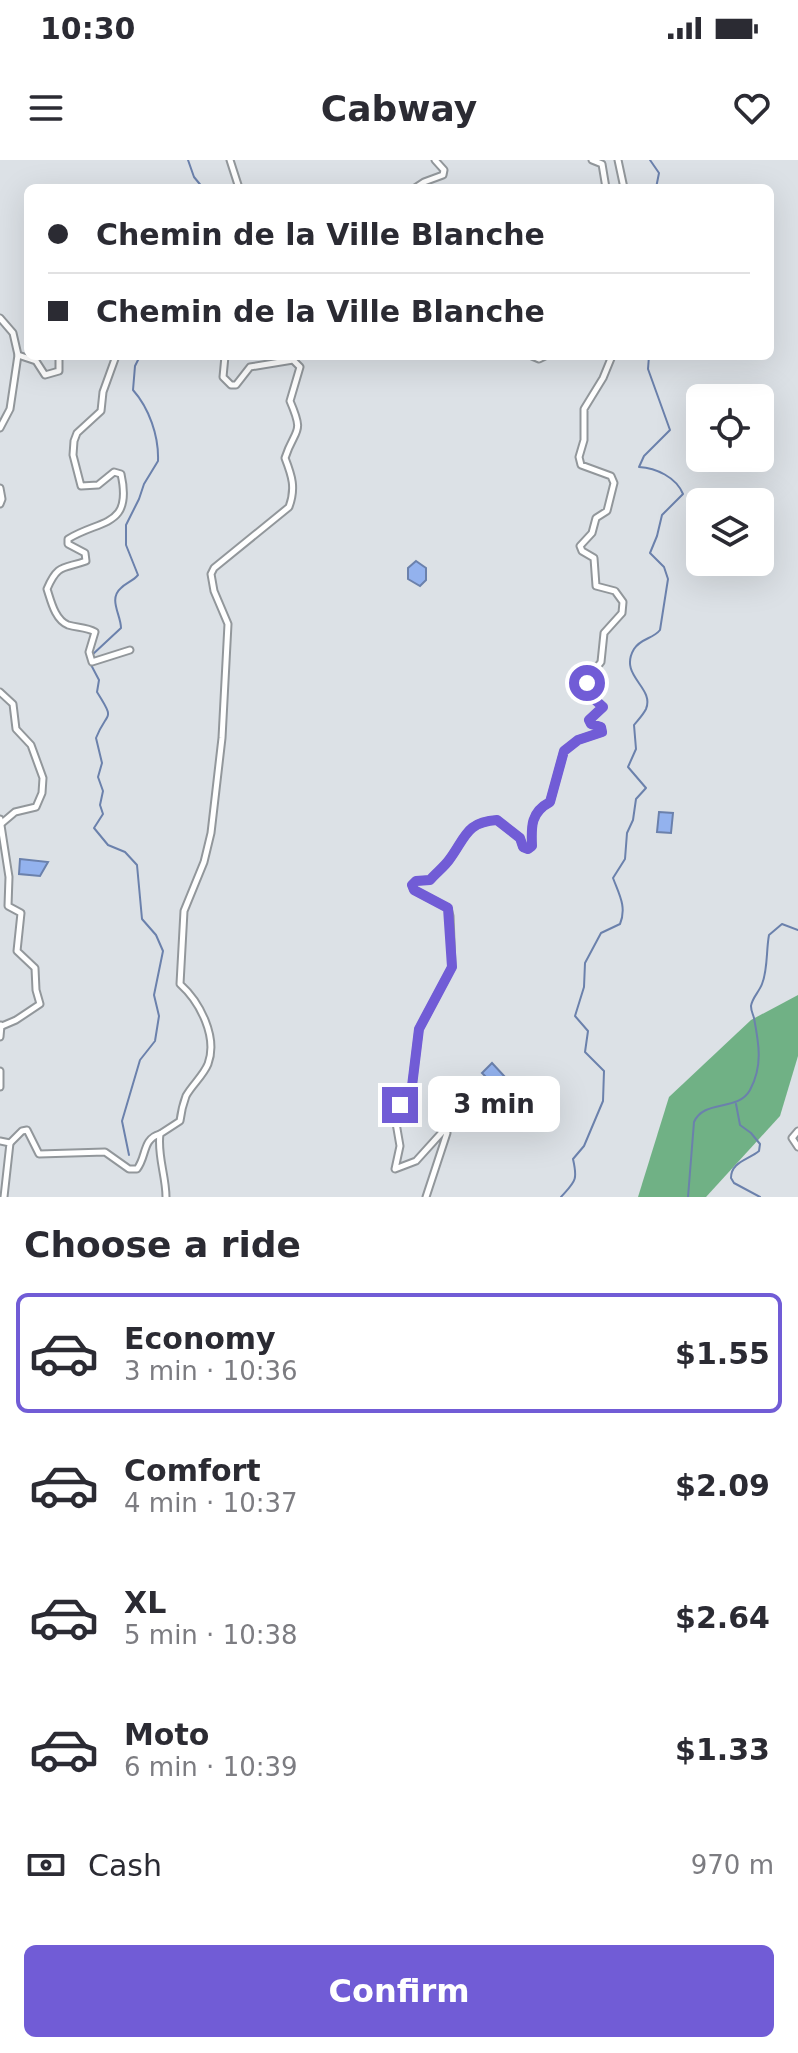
<!DOCTYPE html>
<html lang="en">
<head>
<meta charset="utf-8">
<style>
	:root { --surface:#fff; --page:#f2f2f3; --text:#2b2b33; --muted:#7c7c81; --line:#e1e1e2; --accent:#715cd6 }
	body { margin:0; font-family:"DejaVu Sans",sans-serif; background:var(--page); color:var(--text); height:100vh; display:flex; flex-direction:column; font-size:30px; white-space:nowrap }
	* { box-sizing:border-box; margin:0 }
	p { font-size:26px; color:var(--muted) }
	.icon { flex:none; width:44px; height:44px; fill:none; stroke:currentColor; stroke-width:2; stroke-linecap:round; stroke-linejoin:round }
	.map { position:relative; height:1037px; overflow:hidden }
	.drawer { display:flex; flex-direction:column; background:var(--surface); flex:1 }
	.drawer>* { flex:none }
	.hud { position:absolute; left:24px; top:24px; width:750px; height:176px; border-radius:12px; box-shadow:0 8px 32px #0002; display:grid; align-content:center; height:176px; padding:0 24px; background:var(--surface) }
	.fabs { position:absolute; left:686px; top:224px; display:grid; gap:16px }
	.fabs a { display:grid; place-items:center; width:88px; height:88px; border-radius:12px; background:var(--surface); box-shadow:0 8px 32px #0002; font-size:40px }
	.end { position:absolute; width:36px; height:36px; margin:-18px; border:10px solid #715cd6; background:#fff; box-shadow:0 0 0 4px #fff }
	.from { border-radius:50% }
	.bubble { position:absolute; height:56px; border-radius:12px; background:var(--surface); box-shadow:0 8px 32px #0002; font-size:26px; font-weight:700; line-height:56px; text-align:center }
	.hud b { display:flex; align-items:center; gap:28px; height:76px; font-size:30px }
	.hud b+b { border-top:2px solid var(--line) }
	.hud i { width:20px; height:20px; background:var(--text) }
	ul { padding:0; list-style:none }
	li { display:flex; align-items:center; gap:24px; height:120px; margin:0 16px 12px; padding:0 8px; border:4px solid transparent; border-radius:12px }
	li div { flex:1 }
	li b { display:block; font-size:30px }
	li em { font-style:normal; font-weight:700 }
	li.current { border-color:var(--accent) }
	li>.icon { width:72px; height:72px; stroke-width:1.5 }
	h2 { padding:0 24px; font-size:36px; line-height:96px }
	.pay { display:flex; align-items:center; gap:20px; height:88px; padding:0 24px; font-size:30px }
	.pay p { margin-inline-start:auto }
	.action { display:flex; gap:16px; margin-top:auto; padding:16px 24px }
	.action a { flex:1; height:92px; border-radius:12px; background:var(--accent); color:#fff; font-size:32px; font-weight:700; line-height:92px; text-align:center }
	.status { display:flex; justify-content:space-between; align-items:center; height:56px; padding:0 40px; background:var(--surface); direction:ltr }
	.status svg { height:22px; fill:currentColor }
	header { display:flex; justify-content:space-between; align-items:center; height:104px; padding:0 24px; background:var(--surface); font-size:36px; font-weight:700 }
	.map>svg:first-child { display:block }
</style>
</head>
<body>
<div class="status"><b>10:30</b><svg viewBox="0 0 49 12"><path d="M0 12V9h3v3zM5 12V6h3v6zM10 12V3h3v9zM15 12V0h3v12zM26 1h20v11H26zM47 4h2v5h-2z"/></svg></div>
<header><svg class="icon" aria-label="menu" viewBox="0 0 24 24"><path d="M4 6h16M4 12h16M4 18h16"/></svg>Cabway<svg class="icon" aria-label="heart" viewBox="0 0 24 24"><path d="M12 20l-8-8c-3-5 5-10 8-4 3-6 11-1 8 4z"/></svg></header>
<div class="map">
<svg width="798" height="1037" viewBox="0 0 798 1037">
	<rect width="100%" height="100%" fill="#dce1e6"/>
	<path fill="#70b185" d="M798,835V896L780,956L706,1037H638L669,937L751,860Z"/>
	<g fill="#93b2ee" stroke="#6b81ac" stroke-width="2">
		<path d="M416,401L426,408V420L420,426L408,419V408Z"/>
		<path d="M659,652L673,653L671,673L657,672Z"/>
		<path d="M20,699L48,702L40,716L19,714Z"/>
		<path d="M492,903L505,917L495,926L482,913Z"/>
	</g>
	<g fill="none" stroke-linecap="round" stroke-linejoin="round">
		<g stroke="#6b81ac" stroke-width="2">
			<path d="M188,0L194,17L203,28"/>
			<path d="M650,0L659,13L656,28"/>
			<path d="M92,495L121,468C121,455 108,439 121,428C126,423 133,421 138,415L126,385V365L139,339L144,324L158,301C159,276 149,248 133,230L135,206L140,196"/>
			<path d="M89,501L99,520L97,532C116,562 107,550 96,578L102,603L98,617L103,631L100,645L103,654L94,668L108,685L125,692L137,705L142,759L156,775L163,791L154,835L159,856L155,881L140,900L122,961L129,995"/>
			<path d="M736,944L740,965L751,973L760,984L759,991C748,1000 731,1002 731,1018L734,1023L760,1037"/>
			<path d="M561,1037C575,1021 578,1021 573,999L584,986L603,941L604,911L585,892L588,871L575,856L584,827L585,803L601,773L620,764C627,747 619,734 613,718L625,699L627,673L633,660L636,639L646,628L628,607L636,589L634,565C638,560 643,555 646,549C655,527 618,516 634,489C641,478 653,479 660,470L668,419L664,407L650,393L657,376L662,355L683,334C676,317 656,308 639,307L644,296L670,270L648,209L649,196"/>
			<path d="M688,1037L694,962C704,939 738,952 750,930C763,906 759,884 754,858C753,854 751,851 751,846C752,838 759,832 762,824C768,809 766,791 769,775L782,764L798,770"/>
		</g>
		<g stroke="#92979b" stroke-width="9">
			<g id="minor">
				<path d="M230,0L239,28"/>
				<path d="M592,0L602,4L606,28"/>
				<path d="M618,0L624,28"/>
				<path d="M415,28L424,22L443,15L444,10L435,0"/>
				<path d="M0,158L13,173L18,195L36,201L45,215L59,211V196"/>
				<path d="M116,196L103,232L101,251L77,273L74,281L73,295L81,326L98,325L114,312L121,314C133,368 100,359 68,379V384L85,393L86,401C64,409 58,403 47,429C51,441 55,460 68,465C78,468 86,467 95,472L89,492L92,502L130,490"/>
				<path d="M532,196L539,199L545,196"/>
				<path d="M0,268L10,249L18,195"/>
				<path d="M0,328L2,339L0,344"/>
				<path d="M0,532L13,544L16,569L31,585L43,618L42,633L36,647L15,652L2,663"/>
				<path d="M0,659L9,717L8,746L21,753L17,791L35,808L36,830L40,844L16,860L2,866"/>
				<path d="M0,877L1,865"/>
				<path d="M0,911V927"/>
				<path d="M798,971L792,978L798,987"/>
				<path d="M0,981L10,983L4,1037"/>
				<path d="M10,983L22,971L27,970L39,994L105,992L129,1009H137C147,996 142,979 160,974"/>
				<path d="M166,1037C166,1016 157,995 160,974L180,961C181,953 183,944 186,936C192,925 203,916 208,904C218,877 200,842 180,824L184,751L204,702L211,673L222,578L228,464L214,431L211,414L214,408L289,347C296,328 292,316 285,298C295,267 305,276 290,241L300,207L293,200L250,207L236,225H231L223,217L225,196"/>
				<path d="M426,1037L447,973L444,970L416,1001L395,1009L400,986L396,963L400,945L412,926L419,869L452,807L450,756L448,748L414,730L412,725L416,721L430,720C436,713 444,707 449,700C466,677 466,662 497,660L520,678L523,687L528,689L532,686C531,666 531,652 550,642L564,591L578,580L602,572L601,567L591,564L589,560L603,547L593,538L599,528L586,521L601,502L604,473L622,453L623,442L615,431L596,426L594,398L582,391L580,386L592,373L596,358L607,351L614,323L611,316L581,305L579,297L584,280V249L603,218L612,196"/>
			</g>
		</g>
		<use href="#minor" stroke="#fff" stroke-width="5"/>
	</g>
	<g fill="none" stroke-linecap="round" stroke-linejoin="round">
		<path stroke="#715cd6" stroke-width="10" d="M400,945L412,926L419,869L452,807L448,748L414,730L412,725L416,721L430,720C436,713 444,707 449,700C466,677 466,662 497,660L520,678L523,687L528,689L532,686C531,666 531,652 550,642L564,591L578,580L602,572L601,567L591,564L589,560L603,547L593,538L599,528L587,523"/>
	</g>
</svg>
<div class="fabs">
<a><svg class="icon" aria-label="locate" viewBox="0 0 24 24"><circle cx="12" cy="12" r="6"/><path d="M12 2v4M12 18v4M2 12h4M18 12h4"/></svg></a>
<a><svg class="icon" aria-label="layers" viewBox="0 0 24 24"><path d="M12 4l9 5-9 5-9-5zM3 14l9 5 9-5"/></svg></a>
</div>
<i class="end from" style="left:587px;top:523px"></i>
<i class="end" style="left:400px;top:945px"></i>
<div class="bubble" style="left:428px;top:916px;width:132px">3 min</div>
<div class="hud">
<b><i class="from"></i>Chemin de la Ville Blanche</b>
<b><i></i>Chemin de la Ville Blanche</b>
</div>
</div>
<section class="drawer">
<h2>Choose a ride</h2>
<ul>
<li class="current"><svg class="icon" aria-label="car" viewBox="0 0 24 24"><path d="M5 17H2v-5l4-1 3-4h7l3 4 3 1v5h-3M9 17h6M6 11h13"/><circle cx="7" cy="17" r="2"/><circle cx="17" cy="17" r="2"/></svg><div><b>Economy</b><p>3 min · 10:36</p></div><em>$1.55</em></li>
<li><svg class="icon" aria-label="car" viewBox="0 0 24 24"><path d="M5 17H2v-5l4-1 3-4h7l3 4 3 1v5h-3M9 17h6M6 11h13"/><circle cx="7" cy="17" r="2"/><circle cx="17" cy="17" r="2"/></svg><div><b>Comfort</b><p>4 min · 10:37</p></div><em>$2.09</em></li>
<li><svg class="icon" aria-label="car" viewBox="0 0 24 24"><path d="M5 17H2v-5l4-1 3-4h7l3 4 3 1v5h-3M9 17h6M6 11h13"/><circle cx="7" cy="17" r="2"/><circle cx="17" cy="17" r="2"/></svg><div><b>XL</b><p>5 min · 10:38</p></div><em>$2.64</em></li>
<li><svg class="icon" aria-label="car" viewBox="0 0 24 24"><path d="M5 17H2v-5l4-1 3-4h7l3 4 3 1v5h-3M9 17h6M6 11h13"/><circle cx="7" cy="17" r="2"/><circle cx="17" cy="17" r="2"/></svg><div><b>Moto</b><p>6 min · 10:39</p></div><em>$1.33</em></li>
</ul>
<div class="pay"><svg class="icon" aria-label="cash" viewBox="0 0 24 24"><path d="M3 7h18v10H3z"/><circle cx="12" cy="12" r="2"/></svg>Cash<p>970 m</p></div>
<div class="action"><a>Confirm</a></div>
</section>
</body>
</html>
